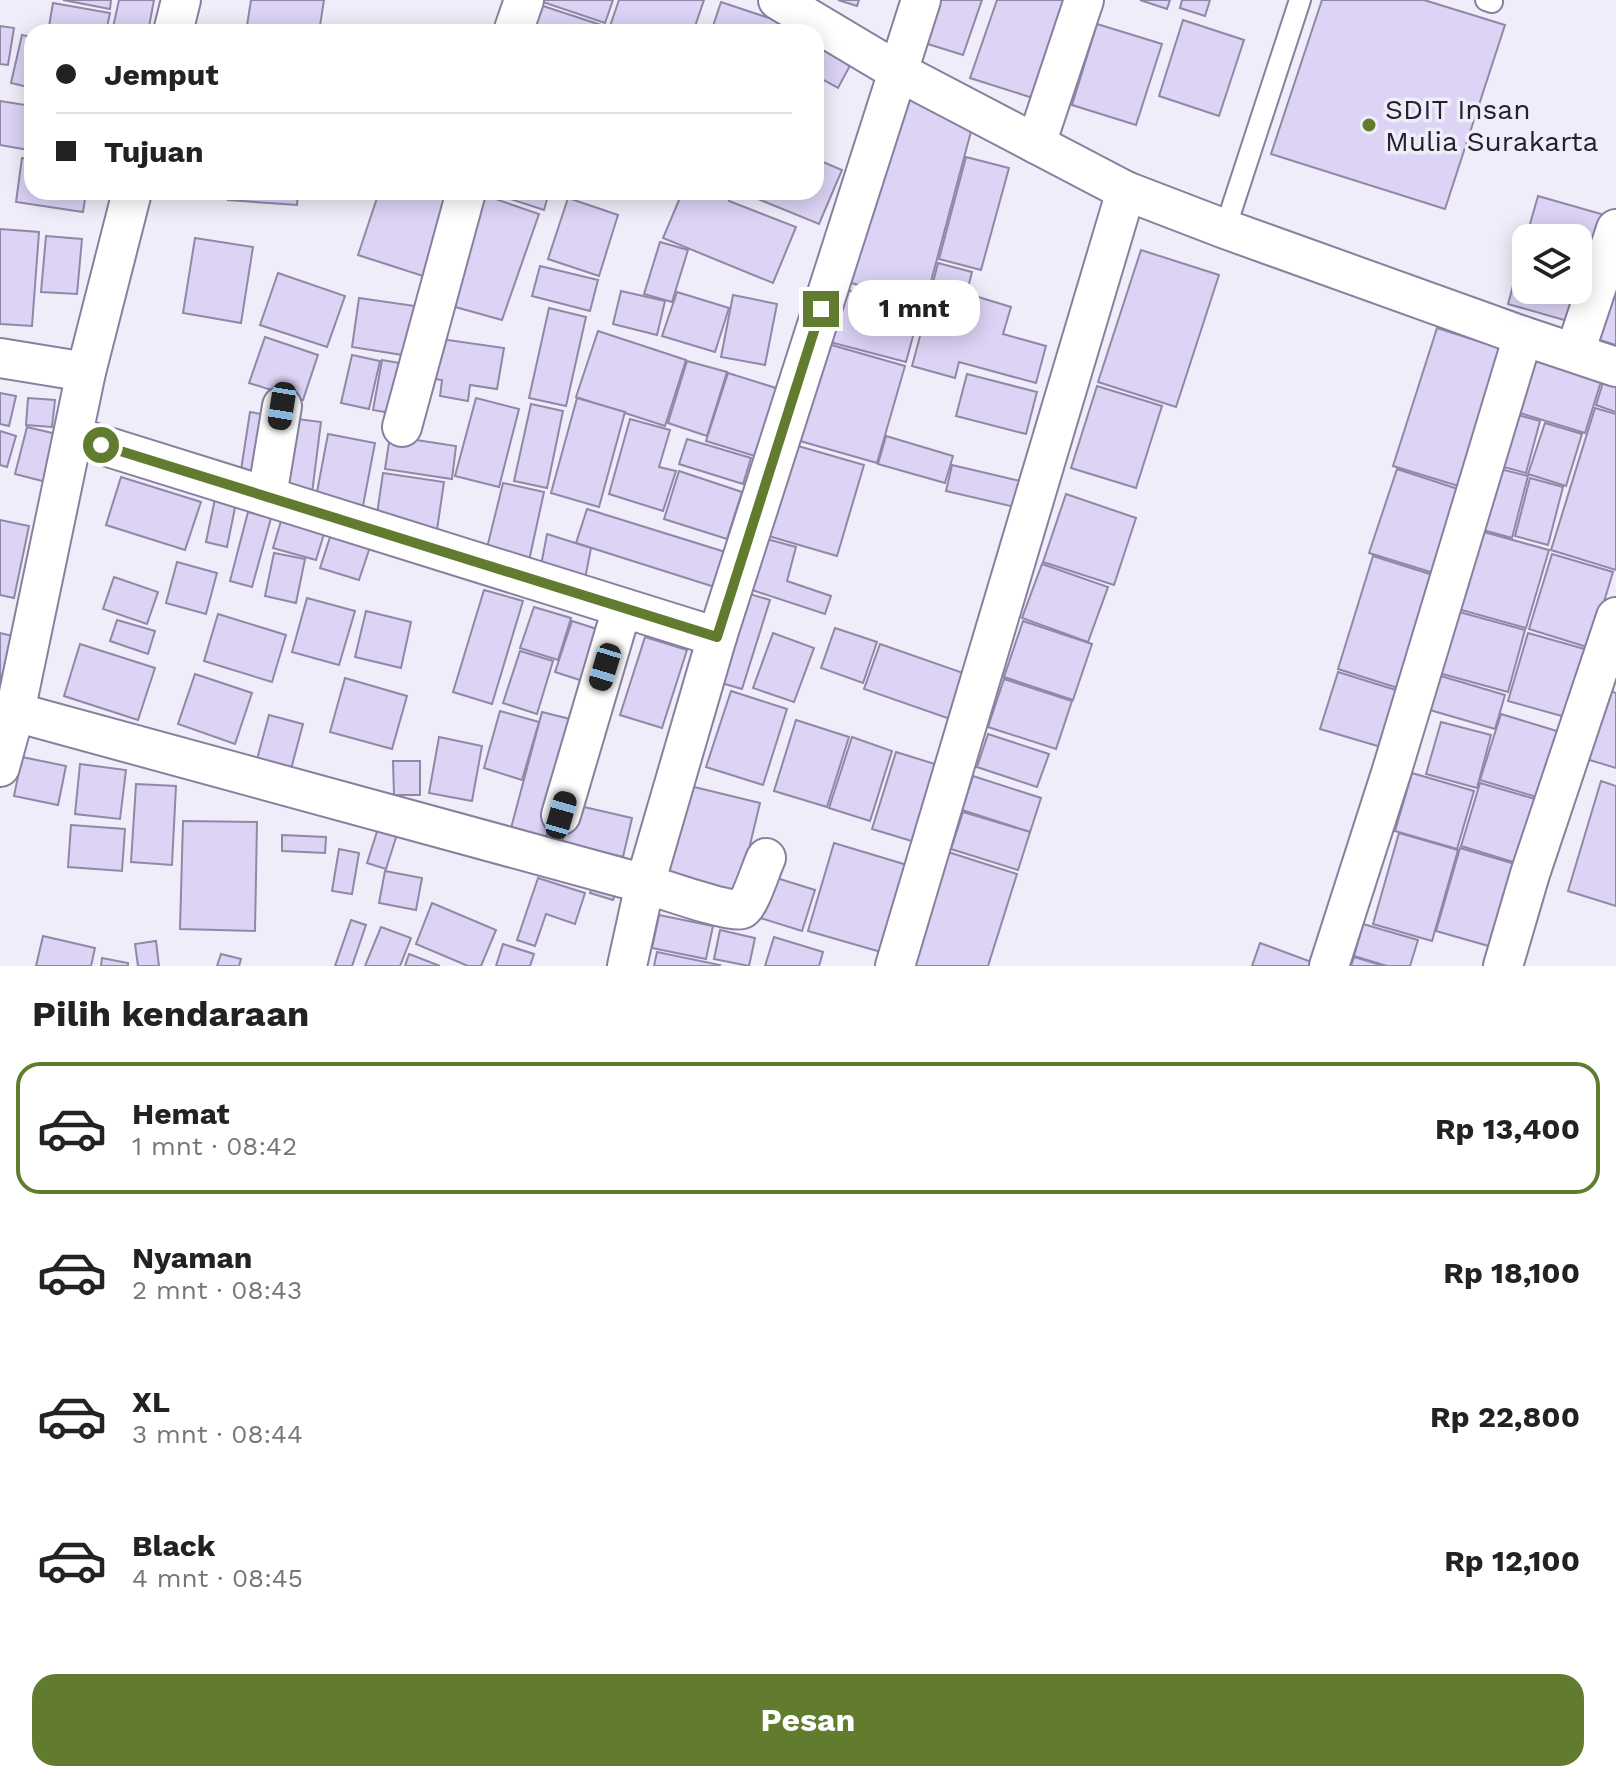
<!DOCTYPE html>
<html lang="id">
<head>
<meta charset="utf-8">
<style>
	:root { --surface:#fff; --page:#f6f6f6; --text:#222; --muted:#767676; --line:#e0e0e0; --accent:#627c2f }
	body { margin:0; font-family:"Work Sans",sans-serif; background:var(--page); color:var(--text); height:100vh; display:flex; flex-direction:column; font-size:30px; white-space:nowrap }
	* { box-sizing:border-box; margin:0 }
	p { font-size:26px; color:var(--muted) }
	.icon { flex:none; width:44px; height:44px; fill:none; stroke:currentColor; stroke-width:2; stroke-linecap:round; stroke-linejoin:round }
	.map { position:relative; height:966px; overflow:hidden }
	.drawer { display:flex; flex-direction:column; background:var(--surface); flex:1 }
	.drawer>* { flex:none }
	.top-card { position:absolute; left:24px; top:24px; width:800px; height:176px; border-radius:24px; box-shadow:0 4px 20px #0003; display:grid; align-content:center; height:176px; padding:0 32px; background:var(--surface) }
	.buttons { position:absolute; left:1512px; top:224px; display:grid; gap:16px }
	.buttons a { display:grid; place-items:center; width:80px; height:80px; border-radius:16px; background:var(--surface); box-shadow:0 4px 20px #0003; font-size:40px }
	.end { position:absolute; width:36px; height:36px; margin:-18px; border:10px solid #627c2f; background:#fff; box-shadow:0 0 0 4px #fff }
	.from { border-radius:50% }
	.bubble { position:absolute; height:56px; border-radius:24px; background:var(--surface); box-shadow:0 4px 20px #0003; font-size:26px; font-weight:700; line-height:56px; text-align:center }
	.car { position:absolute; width:24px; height:48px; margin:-24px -12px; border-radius:10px; box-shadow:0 0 6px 2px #0007; background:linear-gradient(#222 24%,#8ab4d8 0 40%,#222 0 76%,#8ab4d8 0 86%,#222 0) }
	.top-card b { display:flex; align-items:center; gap:28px; height:76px; font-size:30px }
	.top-card b+b { border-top:2px solid var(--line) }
	.top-card i { width:20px; height:20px; background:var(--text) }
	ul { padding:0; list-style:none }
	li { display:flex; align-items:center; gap:24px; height:132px; margin:0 16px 12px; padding:0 16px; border:4px solid transparent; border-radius:24px }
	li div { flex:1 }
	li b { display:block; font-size:30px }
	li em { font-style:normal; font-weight:700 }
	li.current { border-color:var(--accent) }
	li>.icon { width:72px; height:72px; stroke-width:1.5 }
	h2 { padding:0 32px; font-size:36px; line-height:96px }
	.button { display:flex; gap:16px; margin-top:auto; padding:16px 32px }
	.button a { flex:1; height:92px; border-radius:24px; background:var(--accent); color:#fff; font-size:32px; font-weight:700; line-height:92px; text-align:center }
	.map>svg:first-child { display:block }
</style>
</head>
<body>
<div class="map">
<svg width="1616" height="966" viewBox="0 0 1616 966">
	<rect width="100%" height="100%" fill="#f0edfa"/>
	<g fill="#dcd3f5" stroke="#9088a7" stroke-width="2">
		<path d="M63,0H111L110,9Z"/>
		<path d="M119,0H154L148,32H112Z"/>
		<path d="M251,0H324L319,32H246Z"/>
		<path d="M537,0H613L605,23Z"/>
		<path d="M619,0H704L693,32H608Z"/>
		<path d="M838,0H859L857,6Z"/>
		<path d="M926,0H982L963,55L912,39Z"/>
		<path d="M997,0H1073L1039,100L970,78Z"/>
		<path d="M1140,0H1170L1167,9Z"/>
		<path d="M1182,0H1210L1205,16L1180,8Z"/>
		<path d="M1322,0H1424L1505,25L1445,209L1271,154Z"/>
		<path d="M721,2L784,23L781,32H711Z"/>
		<path d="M53,3L110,13L106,32H48Z"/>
		<path d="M537,4L601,25L599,32H527Z"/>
		<path d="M1183,20L1244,40L1219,116L1159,96Z"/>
		<path d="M1097,24L1162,44L1136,125L1072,105Z"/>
		<path d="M0,26L14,28L8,65L0,64Z"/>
		<path d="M22,35L32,37V88L11,83Z"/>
		<path d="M816,40L853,60L838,88L816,76Z"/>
		<path d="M897,80L973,124L925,304L841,280Z"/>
		<path d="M0,101L32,106V132L29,150L0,145Z"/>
		<path d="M966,157L1009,168L981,270L939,259Z"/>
		<path d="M22,158L32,160V192H86L83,212L16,202Z"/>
		<path d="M816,159L842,170L819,224L741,192H816Z"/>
		<path d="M228,192H298L297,205L228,200Z"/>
		<path d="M379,192H422L447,200L423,276L358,255Z"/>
		<path d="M475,192L539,214L502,320L448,305Z"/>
		<path d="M489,192H549L544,210Z"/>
		<path d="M679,192H733L729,201L796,227L773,283L663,238L682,193Z"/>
		<path d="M1538,196L1608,216L1578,324L1508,304L1526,239V290H1578V238H1526Z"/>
		<path d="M568,198L618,215L599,276L548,259Z"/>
		<path d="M0,229L39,232L32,326L0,324Z"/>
		<path d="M46,236L82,239L77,294L41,292Z"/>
		<path d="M195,238L253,247L241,323L183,313Z"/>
		<path d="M660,242L688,250L672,302L644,294Z"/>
		<path d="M1141,250L1219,275L1176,407L1098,382Z"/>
		<path d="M1616,256V345L1590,337Z"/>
		<path d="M938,263L972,272L962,311L928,302Z"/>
		<path d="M540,266L598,280L590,311L532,296Z"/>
		<path d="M278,273L345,296L327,347L260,325Z"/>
		<path d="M836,287L920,310L906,362L822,340Z"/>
		<path d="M621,291L665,301L657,335L613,324Z"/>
		<path d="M677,292L729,308L715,352L662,336Z"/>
		<path d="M733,295L777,304L765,365L721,357Z"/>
		<path d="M975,296L1011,307L1003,334L1046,346L1036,383L959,362L955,378L912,366L926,314L967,324Z"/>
		<path d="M359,298L422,307L415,357L352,347Z"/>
		<path d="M549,308L586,317L566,406L529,398Z"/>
		<path d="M1437,328L1509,351L1465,488L1393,466Z"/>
		<path d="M598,331L686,360L665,426L576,397Z"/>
		<path d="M265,337L318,355L303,400L249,383Z"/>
		<path d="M427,337L504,348L497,389L470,385L468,401L440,396L442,380L421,377Z"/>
		<path d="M821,342L905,366L877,463L793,439Z"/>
		<path d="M352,355L380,361L369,409L341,403Z"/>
		<path d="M1538,355L1603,375L1585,433L1520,413Z"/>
		<path d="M382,360L411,365L402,415L373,410Z"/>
		<path d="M687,361L727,372L707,436L668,423Z"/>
		<path d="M728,373L779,389L758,457L706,441Z"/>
		<path d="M967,374L1037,392L1026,434L956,416Z"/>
		<path d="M1605,376L1616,379V412L1596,405Z"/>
		<path d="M1097,386L1162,406L1136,488L1071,468Z"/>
		<path d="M0,393L16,396L9,426L0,424Z"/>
		<path d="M28,398L55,400L52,427L26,425Z"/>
		<path d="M476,398L519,409L499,487L455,476Z"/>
		<path d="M577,398L625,412L599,507L551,493Z"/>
		<path d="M531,404L563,411L547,488L514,481Z"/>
		<path d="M1595,408L1616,414V570L1551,550Z"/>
		<path d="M250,412L272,416L263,473L241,470Z"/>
		<path d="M1507,412L1540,421L1526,473L1493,464Z"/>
		<path d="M282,417L321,422L311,501L272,497Z"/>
		<path d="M630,419L670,430L659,467L676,471L663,511L609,494Z"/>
		<path d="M1545,423L1582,434L1566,486L1528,474Z"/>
		<path d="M27,427L65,436L54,484L15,474Z"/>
		<path d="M0,431L16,436L7,467L0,465Z"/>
		<path d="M328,434L375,443L361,516L314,508Z"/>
		<path d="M390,436L456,446L452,479L385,469Z"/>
		<path d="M886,436L953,456L945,483L878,464Z"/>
		<path d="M687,439L751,458L743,484L679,464Z"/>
		<path d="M791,444L864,465L837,556L765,535Z"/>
		<path d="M952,465L1029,483L1023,509L946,491Z"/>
		<path d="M1492,467L1528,476L1512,538L1476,528Z"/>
		<path d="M1397,469L1464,491L1437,574L1369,553Z"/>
		<path d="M679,471L742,492L727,539L664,519Z"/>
		<path d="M383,473L444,482L437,530L376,521Z"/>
		<path d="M121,477L201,502L185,550L106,525Z"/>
		<path d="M1530,478L1563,487L1548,545L1515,536Z"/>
		<path d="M503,483L544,492L527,570L484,560Z"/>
		<path d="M216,494L237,498L227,547L206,542Z"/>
		<path d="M1066,494L1136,518L1114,585L1043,562Z"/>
		<path d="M587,509L735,555L724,590L576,543Z"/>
		<path d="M284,511L327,524L316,560L273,548Z"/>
		<path d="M248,512L271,518L252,587L230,581Z"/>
		<path d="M0,520L29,526L14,598L0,595Z"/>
		<path d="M334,525L373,538L359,580L320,568Z"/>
		<path d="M1473,529L1549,550L1526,628L1451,607Z"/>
		<path d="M547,534L591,548L584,584L539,576Z"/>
		<path d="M763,538L796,547L787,581L831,596L825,614L749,589Z"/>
		<path d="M274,553L305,559L296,603L265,596Z"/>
		<path d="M1552,554L1613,572L1590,648L1529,629Z"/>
		<path d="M1373,556L1436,576L1401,689L1338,669Z"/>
		<path d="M177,562L217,573L206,614L166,603Z"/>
		<path d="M1042,564L1108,587L1088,642L1022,618Z"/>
		<path d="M114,577L158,592L147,624L103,609Z"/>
		<path d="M484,590L523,601L492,704L453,692Z"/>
		<path d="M746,593L770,600L742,689L718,682Z"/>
		<path d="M307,598L355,611L339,665L292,652Z"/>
		<path d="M534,607L571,618L558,660L520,648Z"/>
		<path d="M1452,610L1525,630L1508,692L1435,672Z"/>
		<path d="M366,611L411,622L401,668L355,657Z"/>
		<path d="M218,614L286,635L272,682L204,661Z"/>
		<path d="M117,620L155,631L148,654L110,641Z"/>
		<path d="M572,621L603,631L586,682L555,672Z"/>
		<path d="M1023,621L1092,644L1073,700L1004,677Z"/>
		<path d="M835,628L877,642L863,683L821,668Z"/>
		<path d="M0,633L17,637L4,691L0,690Z"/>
		<path d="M773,633L814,648L794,702L753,688Z"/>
		<path d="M1528,633L1588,650L1569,718L1508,701Z"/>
		<path d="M645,637L687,650L662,728L620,715Z"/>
		<path d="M80,644L155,668L138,720L64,696Z"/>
		<path d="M880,644L969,675L953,720L864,689Z"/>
		<path d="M520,651L553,661L537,714L503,703Z"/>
		<path d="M1338,672L1399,691L1381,747L1320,729Z"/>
		<path d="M195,674L252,693L235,744L178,724Z"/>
		<path d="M1434,674L1505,695L1495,729L1423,708Z"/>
		<path d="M345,678L407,696L392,749L330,732Z"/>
		<path d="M1004,679L1072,701L1056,749L988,727Z"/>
		<path d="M1605,689L1616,693V768L1583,758Z"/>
		<path d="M731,691L787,709L763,785L706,767Z"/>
		<path d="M500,711L539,722L522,780L484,768Z"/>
		<path d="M542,712L578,721L546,838L511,828Z"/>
		<path d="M1501,714L1560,732L1540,798L1480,780Z"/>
		<path d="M269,715L303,724L290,773L256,763Z"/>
		<path d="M796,720L849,737L827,807L774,791Z"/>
		<path d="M1441,722L1491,735L1477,788L1426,774Z"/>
		<path d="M988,734L1049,754L1037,787L977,767Z"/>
		<path d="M439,737L482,746L472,801L429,793Z"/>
		<path d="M852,737L892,751L870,821L829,808Z"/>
		<path d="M896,752L938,765L915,842L872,829Z"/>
		<path d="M22,757L66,766L58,805L14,796Z"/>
		<path d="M393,761H420V795H394Z"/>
		<path d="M80,764L126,770L120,819L75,814Z"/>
		<path d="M1412,773L1474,791L1457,849L1395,831Z"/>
		<path d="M973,776L1041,798L1030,832L962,810Z"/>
		<path d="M1601,781L1616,786V906L1568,891Z"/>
		<path d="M1480,783L1542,801L1523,865L1461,846Z"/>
		<path d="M136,784L176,786L172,865L131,862Z"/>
		<path d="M686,785L760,803L738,895L664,877Z"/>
		<path d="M571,804L632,818L623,857L562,842Z"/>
		<path d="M963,812L1030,832L1018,870L951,849Z"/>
		<path d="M381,819L400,825L386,869L367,863Z"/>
		<path d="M183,821L257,822L255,931L180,929Z"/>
		<path d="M71,825L125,829L122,871L68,867Z"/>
		<path d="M1399,833L1458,850L1432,941L1373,924Z"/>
		<path d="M282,835L326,837L325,853L282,851Z"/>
		<path d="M834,843L907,865L881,952L808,931Z"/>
		<path d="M1460,848L1522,866L1499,949L1436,931Z"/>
		<path d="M339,849L359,853L352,894L332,891Z"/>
		<path d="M948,852L1017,874L988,966H912Z"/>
		<path d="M385,871L422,878L416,910L379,903Z"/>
		<path d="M767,875L815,890L802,931L754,916Z"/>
		<path d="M596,876L619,884L613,900L590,893Z"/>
		<path d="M538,878L585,893L575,924L546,914L535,946L517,940Z"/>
		<path d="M432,903L496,930L481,966H468L416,944Z"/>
		<path d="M659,915L713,926L706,959L652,948Z"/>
		<path d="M351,920L366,925L352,966H335Z"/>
		<path d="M1363,924L1418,940L1410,966H1387L1354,956Z"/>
		<path d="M381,927L411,938L400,966H365Z"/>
		<path d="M720,930L755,938L749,966L714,959Z"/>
		<path d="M43,936L95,948L91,966H36Z"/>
		<path d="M774,937L823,952L819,966H765Z"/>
		<path d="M156,941L159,966H138L135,944Z"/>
		<path d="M1260,943L1317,964L1316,966H1252Z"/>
		<path d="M503,944L534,954L530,966H496Z"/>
		<path d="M657,952L720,965L719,966H654Z"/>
		<path d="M221,954L241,959L239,966H217Z"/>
		<path d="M409,954L440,966H405Z"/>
		<path d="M1354,957L1384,966H1351Z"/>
		<path d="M102,958L128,963V966H101Z"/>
	</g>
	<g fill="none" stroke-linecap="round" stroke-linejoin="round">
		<g stroke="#88809f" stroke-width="24">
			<g id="lane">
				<path d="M1486,0L1492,2"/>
				<path d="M1225,229L1300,0"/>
			</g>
		</g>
		<g stroke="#88809f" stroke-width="42">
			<g id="street">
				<path d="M778,0L897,71L1126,191L1225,229L1523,336L1616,367"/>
				<path d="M173,32L181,0"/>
				<path d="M513,32L524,0"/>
				<path d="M1036,144L1084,0"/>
				<path d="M1575,352L1616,229"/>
				<path d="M0,358L86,372"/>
				<path d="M402,427L466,192"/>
				<path d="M73,436L717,637"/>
				<path d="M267,496L282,406"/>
				<path d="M15,712L645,884C660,888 732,914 742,909C750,905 761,868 766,858"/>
				<path d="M0,767L15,712L86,372L132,192"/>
				<path d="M561,815L622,608"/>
				<path d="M627,966L645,884L717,637L921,0"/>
				<path d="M895,966L1126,191"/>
				<path d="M1329,966L1392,770L1523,336"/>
				<path d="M1503,966L1530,874L1616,617"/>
			</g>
		</g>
		<use href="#lane" stroke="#fff" stroke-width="20"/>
		<use href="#street" stroke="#fff" stroke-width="38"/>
	</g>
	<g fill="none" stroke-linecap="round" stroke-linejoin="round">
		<path stroke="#627c2f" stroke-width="10" d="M101,445L717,637L821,309"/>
	</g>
	<circle fill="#627c2f" stroke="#f0edfa" stroke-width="3" cx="1369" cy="125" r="8"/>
	<g text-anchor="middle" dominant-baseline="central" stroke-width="7" stroke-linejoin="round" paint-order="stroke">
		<g font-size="28" fill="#24212d" stroke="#f0edfa" text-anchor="start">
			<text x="1385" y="109">SDIT Insan<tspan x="1385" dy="32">Mulia Surakarta</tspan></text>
		</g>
	</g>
</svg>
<div class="buttons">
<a><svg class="icon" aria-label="layers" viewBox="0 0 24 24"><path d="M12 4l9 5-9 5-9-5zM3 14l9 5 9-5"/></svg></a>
</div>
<i class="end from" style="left:101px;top:445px"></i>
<i class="end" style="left:821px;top:309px"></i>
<div class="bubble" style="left:848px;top:280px;width:132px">1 mnt</div>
<i class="car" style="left:282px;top:406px;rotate:189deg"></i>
<i class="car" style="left:605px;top:667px;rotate:197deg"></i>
<i class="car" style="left:561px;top:815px;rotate:16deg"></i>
<div class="top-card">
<b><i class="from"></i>Jemput</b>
<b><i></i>Tujuan</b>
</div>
</div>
<section class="drawer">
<h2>Pilih kendaraan</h2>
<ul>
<li class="current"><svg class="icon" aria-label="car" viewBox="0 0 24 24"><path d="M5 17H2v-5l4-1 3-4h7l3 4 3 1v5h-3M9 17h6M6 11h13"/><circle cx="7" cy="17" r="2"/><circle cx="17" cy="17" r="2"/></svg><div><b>Hemat</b><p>1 mnt · 08:42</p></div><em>Rp 13,400</em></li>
<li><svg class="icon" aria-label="car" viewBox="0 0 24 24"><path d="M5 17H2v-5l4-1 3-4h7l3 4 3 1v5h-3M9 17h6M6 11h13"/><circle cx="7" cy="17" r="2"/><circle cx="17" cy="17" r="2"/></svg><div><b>Nyaman</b><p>2 mnt · 08:43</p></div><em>Rp 18,100</em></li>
<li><svg class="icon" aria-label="car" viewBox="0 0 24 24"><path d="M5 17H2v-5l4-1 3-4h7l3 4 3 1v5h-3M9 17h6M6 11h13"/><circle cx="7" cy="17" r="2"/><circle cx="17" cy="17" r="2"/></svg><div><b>XL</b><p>3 mnt · 08:44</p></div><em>Rp 22,800</em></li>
<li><svg class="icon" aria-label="car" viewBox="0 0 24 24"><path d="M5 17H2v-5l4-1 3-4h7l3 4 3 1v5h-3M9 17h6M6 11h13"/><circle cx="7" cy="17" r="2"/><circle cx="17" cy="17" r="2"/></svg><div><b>Black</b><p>4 mnt · 08:45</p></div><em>Rp 12,100</em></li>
</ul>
<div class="button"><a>Pesan</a></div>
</section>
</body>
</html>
